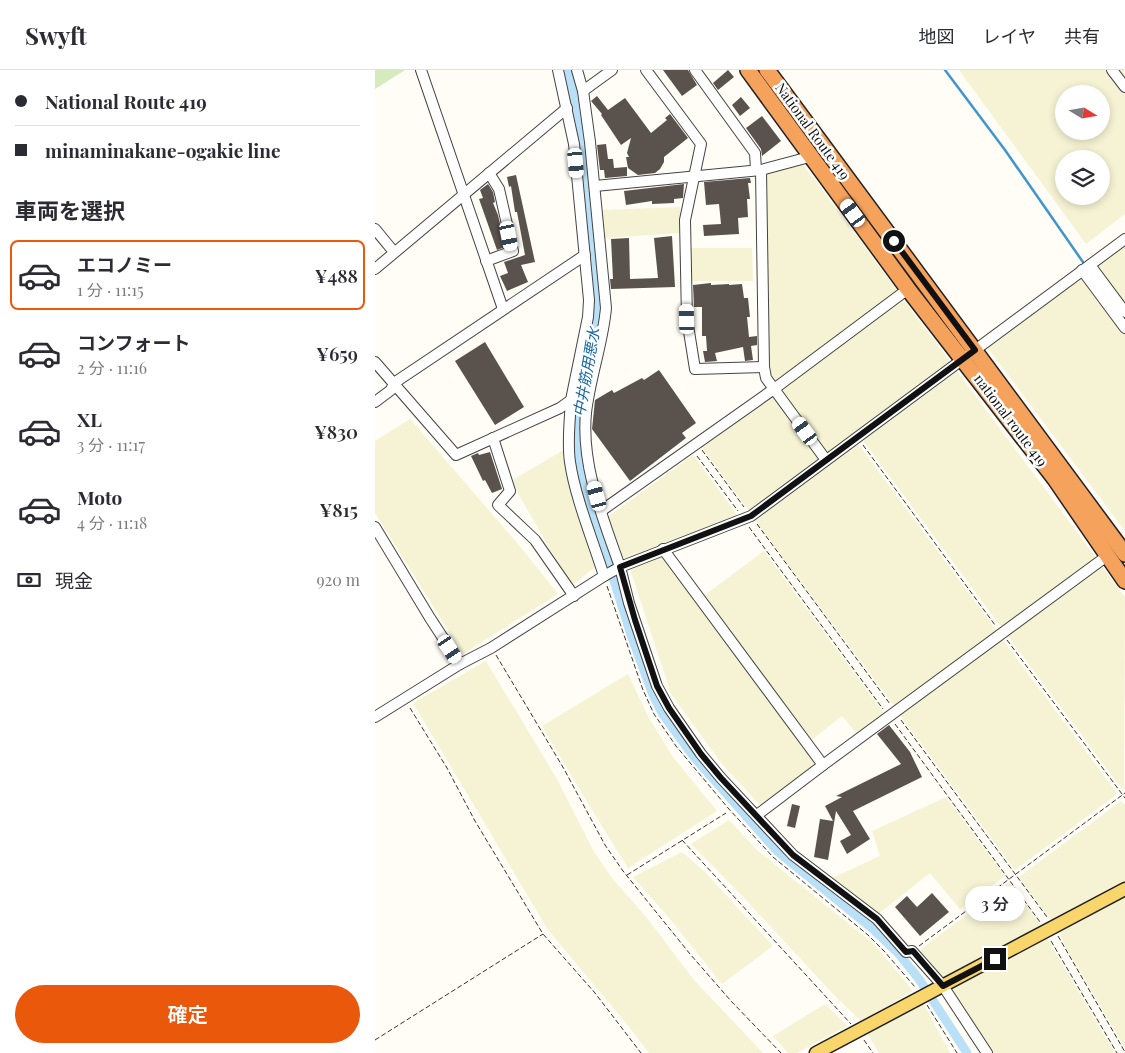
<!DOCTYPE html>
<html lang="ja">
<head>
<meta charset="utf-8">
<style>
	:root { --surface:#fff; --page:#f2f2f3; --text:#2b2b33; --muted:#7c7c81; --line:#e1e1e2; --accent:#ea580c }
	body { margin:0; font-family:"Playfair Display","Noto Sans JP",serif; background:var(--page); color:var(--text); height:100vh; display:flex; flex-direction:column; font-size:19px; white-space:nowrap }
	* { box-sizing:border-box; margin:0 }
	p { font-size:16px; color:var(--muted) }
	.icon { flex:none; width:28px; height:28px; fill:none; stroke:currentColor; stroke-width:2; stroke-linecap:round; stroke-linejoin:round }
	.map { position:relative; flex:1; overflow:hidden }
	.panel { display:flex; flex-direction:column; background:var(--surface); width:375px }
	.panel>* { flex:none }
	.top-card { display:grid; align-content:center; height:110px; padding:0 15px; background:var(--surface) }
	.needle { width:32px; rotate:101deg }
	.controls { position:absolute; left:680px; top:15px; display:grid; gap:10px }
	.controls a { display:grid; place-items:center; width:55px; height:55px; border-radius:50%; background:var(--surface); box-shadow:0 2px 8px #0003; font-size:25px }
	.end { position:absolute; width:22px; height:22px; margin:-11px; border:6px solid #111; background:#fff; box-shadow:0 0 0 2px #fff }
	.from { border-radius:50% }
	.bubble { position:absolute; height:35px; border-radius:18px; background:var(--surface); box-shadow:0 2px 8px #0003; font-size:16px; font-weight:600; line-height:35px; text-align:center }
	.car { position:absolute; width:15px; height:30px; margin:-15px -8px; border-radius:6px; box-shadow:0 0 4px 1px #0007; background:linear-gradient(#fff 24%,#345 0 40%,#fff 0 76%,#345 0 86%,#fff 0) }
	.top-card b { display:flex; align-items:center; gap:18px; height:48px; font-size:19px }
	.top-card b+b { border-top:1px solid var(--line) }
	.top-card i { width:12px; height:12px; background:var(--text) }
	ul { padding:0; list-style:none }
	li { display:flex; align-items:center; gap:15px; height:70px; margin:0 10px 8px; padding:0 5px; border:2px solid transparent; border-radius:8px }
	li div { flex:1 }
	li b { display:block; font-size:19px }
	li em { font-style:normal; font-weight:600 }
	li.on { border-color:var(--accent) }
	li>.icon { width:45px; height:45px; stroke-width:1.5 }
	h2 { padding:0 15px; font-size:22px; line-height:60px }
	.pay { display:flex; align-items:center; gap:12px; height:55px; padding:0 15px; font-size:19px }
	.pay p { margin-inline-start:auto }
	.button { display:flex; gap:10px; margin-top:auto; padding:10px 15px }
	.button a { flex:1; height:58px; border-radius:30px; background:var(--accent); color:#fff; font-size:20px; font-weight:600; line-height:58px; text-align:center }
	header { display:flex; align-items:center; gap:30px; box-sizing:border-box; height:70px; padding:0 25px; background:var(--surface); border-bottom:1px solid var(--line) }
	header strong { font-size:24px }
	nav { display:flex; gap:28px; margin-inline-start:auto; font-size:18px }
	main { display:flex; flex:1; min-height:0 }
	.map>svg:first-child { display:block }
</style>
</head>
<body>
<header>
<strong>Swyft</strong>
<nav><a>地図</a><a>レイヤ</a><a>共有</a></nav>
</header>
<main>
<section class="panel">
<div class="top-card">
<b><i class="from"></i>National Route 419</b>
<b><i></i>minaminakane-ogakie line</b>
</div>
<h2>車両を選択</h2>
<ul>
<li class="on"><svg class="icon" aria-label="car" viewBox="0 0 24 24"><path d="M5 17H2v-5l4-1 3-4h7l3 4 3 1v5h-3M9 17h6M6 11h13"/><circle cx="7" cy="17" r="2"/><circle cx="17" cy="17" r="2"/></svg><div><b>エコノミー</b><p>1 分 · 11:15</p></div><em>¥488</em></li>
<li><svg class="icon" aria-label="car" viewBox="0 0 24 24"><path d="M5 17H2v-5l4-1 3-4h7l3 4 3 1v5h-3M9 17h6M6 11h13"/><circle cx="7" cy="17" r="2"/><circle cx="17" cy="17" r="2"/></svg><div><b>コンフォート</b><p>2 分 · 11:16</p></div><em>¥659</em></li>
<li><svg class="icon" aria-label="car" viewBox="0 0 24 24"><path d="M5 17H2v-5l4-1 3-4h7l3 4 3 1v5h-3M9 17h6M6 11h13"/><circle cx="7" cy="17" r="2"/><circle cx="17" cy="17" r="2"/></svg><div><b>XL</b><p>3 分 · 11:17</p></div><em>¥830</em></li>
<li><svg class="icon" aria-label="car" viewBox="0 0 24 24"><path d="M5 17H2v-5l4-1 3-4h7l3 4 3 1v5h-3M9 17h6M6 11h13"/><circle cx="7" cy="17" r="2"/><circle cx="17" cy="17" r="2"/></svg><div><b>Moto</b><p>4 分 · 11:18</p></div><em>¥815</em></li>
</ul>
<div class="pay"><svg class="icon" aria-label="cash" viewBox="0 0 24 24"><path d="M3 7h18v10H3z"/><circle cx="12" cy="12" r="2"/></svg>現金<p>920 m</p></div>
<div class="button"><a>確定</a></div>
</section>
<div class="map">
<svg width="750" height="983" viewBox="0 0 750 983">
	<rect width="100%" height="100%" fill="#fffdf5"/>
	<g fill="#f6f3d4" fill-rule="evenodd">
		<path d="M584,0H750V144L711,174ZM689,24H726V61H689ZM689,89H726V126H689Z"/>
		<path d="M422,94H427L441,111L524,223L400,315L393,305L390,105L393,102Z"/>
		<path d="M305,137V163L230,168L227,140Z"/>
		<path d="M750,174V239L722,195Z"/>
		<path d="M316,178H377L378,211H317Z"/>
		<path d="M706,208H710L750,263V461L613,278Z"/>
		<path d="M527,228L575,291L453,382H449L403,319Z"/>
		<path d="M582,301L722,489L627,558L489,372L490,368Z"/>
		<path d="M397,322L444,386L443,389L374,441L325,375Z"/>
		<path d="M35,349L143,474L183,524L88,584L0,443V371Z"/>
		<path d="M480,375H484L621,560L620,563L520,637L379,449Z"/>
		<path d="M192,378V394L220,497L196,516L136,411Z"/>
		<path d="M318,385L363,446L245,490L230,449Z"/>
		<path d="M389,481L510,645L483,665L467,646L435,671L327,527Z"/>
		<path d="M289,485L442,692V696L387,737L347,694L296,624L255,499Z"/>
		<path d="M726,495L750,527L749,719L746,718L633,566L634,564Z"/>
		<path d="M624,570H628L741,722V725L640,800L524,644Z"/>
		<path d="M111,591L182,709L219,782L237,808L272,848L319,910L388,983H274L251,953L173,860L38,633Z"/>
		<path d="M253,604L274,648L298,687L342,741L253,798L214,735L167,656Z"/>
		<path d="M571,727L630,806L585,839L555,803L502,845L455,809L505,786L497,761Z"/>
		<path d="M746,731L750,735V816L678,853L644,807Z"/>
		<path d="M354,750L383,781L499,874L538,921L486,951L458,924L371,830L316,774Z"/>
		<path d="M307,782L330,802L398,876L347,914L295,849L258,807Z"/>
		<path d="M635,813L668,858L571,909L568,908L546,882L547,878Z"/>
		<path d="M750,825V978L690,876L684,861Z"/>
		<path d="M672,868L740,983H615L573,919Z"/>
		<path d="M548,933L575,983H504L492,963Z"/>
		<path d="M450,934L472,956L422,983H413L398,966Z"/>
	</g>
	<path fill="#d5ebbd" d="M0,0H30L0,19Z"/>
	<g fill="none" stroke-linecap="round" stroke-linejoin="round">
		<path stroke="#3f96cf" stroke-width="2.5" d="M570,0L630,80L710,195"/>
		<path stroke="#b9e0f7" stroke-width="9" d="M193,0L202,42L223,235L221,257L202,347L201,371L204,398L256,565L278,625L287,643L319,687L402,781L498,859L523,883L544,909L592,983"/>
	</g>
	<g fill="#5a524d">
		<path d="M288,0H313L322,15L307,26Z"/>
		<path d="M353,0L359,7L343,20L338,13Z"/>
		<path d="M222,26L233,40L250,28L276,63L292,50L290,48L295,44L313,68L289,87V92L285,99L280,103L263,105L253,98L251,87H254L252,83L256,68L246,75L226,45L227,44L216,31Z"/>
		<path d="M366,27L375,38L365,46L357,35Z"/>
		<path d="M387,46L406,71L387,86L386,79L371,58Z"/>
		<path d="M231,74L233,89H238L239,98L252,97V106L230,108L229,100H225L222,75Z"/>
		<path d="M141,105L160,192L146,195L153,212L132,221L125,206L133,203L129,192L150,185L142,142H140L136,116L134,117L132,107Z"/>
		<path d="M375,108L376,113H373L375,129H372L373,147L363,148L364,164L329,166L328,155L346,154L344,134L331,135L329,112Z"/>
		<path d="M113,114L118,122L120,132L118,133L123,145L130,177L122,180L104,129L108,128L105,120Z"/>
		<path d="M309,114L308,128L299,129V133L277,134V131L251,135L249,121Z"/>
		<path d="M297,166L300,217L236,219L235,209H238L236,169L254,168L255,209L283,208L279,168Z"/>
		<path d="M336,213V215L354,214V215L367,214L369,228H373L375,247H372L374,267L382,266V275L376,276L378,290L370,291L368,277L340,283L342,291L330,292L328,281H332L331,266H327V237H319L318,215Z"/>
		<path d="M110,272L149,337L120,355L80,291Z"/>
		<path d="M284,300L321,353L307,363L311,368L255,411L217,359L220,330L237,320L239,323L267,308L269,310Z"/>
		<path d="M115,382L127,419L117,423L110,410L108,411L96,386L103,383L104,385Z"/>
		<path d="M514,655L535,682L547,707L478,741L495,769L472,784L465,771L476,765L461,741L453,790L439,787L445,749L458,751L450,736L467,727L461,726L526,694L502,664Z"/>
		<path d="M417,734L425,736L420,758L412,756Z"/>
		<path d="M557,823L574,842L545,866L520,837L532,826L542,837Z"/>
	</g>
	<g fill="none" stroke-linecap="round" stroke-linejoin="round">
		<g stroke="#444" stroke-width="12">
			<g id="minor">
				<path d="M46,0L128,239"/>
				<path d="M202,0L208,21L215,72L231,238C228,273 215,307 211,343C206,396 228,448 245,497L376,446L750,169"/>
				<path d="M271,0L326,74L310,150L312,249L320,299L389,297"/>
				<path d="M320,0L380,83L381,100"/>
				<path d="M737,0L750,17"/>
				<path d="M208,21L237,0"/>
				<path d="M386,100L389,297L391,308L451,390"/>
				<path d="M220,116L386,100L438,86"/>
				<path d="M0,159L19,182"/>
				<path d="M111,191L138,181L124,119L114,103"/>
				<path d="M715,195L750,242"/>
				<path d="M0,199L192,38"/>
				<path d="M707,200L750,258"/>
				<path d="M0,292L81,385L185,338L196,330L213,247L214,230L199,74L183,0"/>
				<path d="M196,330C195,350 192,372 195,392C200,427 218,471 229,506"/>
				<path d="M0,332L16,320L19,313L210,185"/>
				<path d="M118,368L135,421L123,435L160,470L199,526"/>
				<path d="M226,441L399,319L533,219"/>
				<path d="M0,457L55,548L85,594"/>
				<path d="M288,479L448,695L382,745"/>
				<path d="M0,647L85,594L116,578L229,506L245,497L254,533L282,616L294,638L326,684L346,708L418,785L502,849L531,882L537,881L568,916L612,983"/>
				<path d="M448,695L732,486"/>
			</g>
		</g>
		<g stroke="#222" stroke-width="15">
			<path id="major" d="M441,983L750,819"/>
		</g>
		<g stroke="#222" stroke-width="18">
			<g id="highway">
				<path d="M373,0L533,219L680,409L750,511"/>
				<path d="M392,0L750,484"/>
			</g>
		</g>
		<g stroke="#333" stroke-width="1" stroke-dasharray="5 2.5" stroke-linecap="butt">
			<path d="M488,375L620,555"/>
			<path d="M327,380L369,437"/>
			<path d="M322,386L363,441"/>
			<path d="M382,454L515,634"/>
			<path d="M374,457L508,639"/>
			<path d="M232,516L268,620L279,644L301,676L353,738L398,787L493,865L509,881L540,917"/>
			<path d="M632,570L750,728"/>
			<path d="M121,585L189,699L230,775L248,801L315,884L356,931L406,983"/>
			<path d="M35,638L72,698L100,751L168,864L220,923L266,983"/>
			<path d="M526,650L672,847"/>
			<path d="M520,654L665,852"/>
			<path d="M307,770L476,954"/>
			<path d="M252,805L351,743"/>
			<path d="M683,866L750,982"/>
			<path d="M676,871L742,983"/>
			<path d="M544,876L750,723"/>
			<path d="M552,935L582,983"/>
			<path d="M0,970L168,864"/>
			<path d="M489,970L498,983"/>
		</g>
		<use href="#minor" stroke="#fff" stroke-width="10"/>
		<use href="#major" stroke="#f9d66b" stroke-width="12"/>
		<use href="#highway" stroke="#f5a25d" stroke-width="15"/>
	</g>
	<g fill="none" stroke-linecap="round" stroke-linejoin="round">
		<path stroke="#111" stroke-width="6" d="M519,171L600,280L376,446L245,497L260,550L282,616L294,638L326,684L346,708L418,785L502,849L531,882L538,881L568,916L620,889"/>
	</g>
	<g text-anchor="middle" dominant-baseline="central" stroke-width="5" stroke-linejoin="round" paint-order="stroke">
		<g font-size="14" fill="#111" stroke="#fff">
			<text transform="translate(438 61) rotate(54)">National Route 419</text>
			<text transform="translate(636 350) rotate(53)">national route 419</text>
		</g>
		<g font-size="15" font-style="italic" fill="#1768a6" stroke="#fff">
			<text transform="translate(211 302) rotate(-80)">中井筋用悪水</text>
		</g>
	</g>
</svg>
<div class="controls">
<a><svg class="needle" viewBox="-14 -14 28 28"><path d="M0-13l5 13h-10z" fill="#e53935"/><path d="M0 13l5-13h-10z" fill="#7c7c81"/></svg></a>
<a><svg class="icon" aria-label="layers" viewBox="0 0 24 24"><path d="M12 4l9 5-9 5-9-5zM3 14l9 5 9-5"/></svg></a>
</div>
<i class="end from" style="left:519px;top:171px"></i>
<i class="end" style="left:620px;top:889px"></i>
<div class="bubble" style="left:590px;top:816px;width:60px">3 分</div>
<i class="car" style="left:201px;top:93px;rotate:175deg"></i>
<i class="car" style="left:478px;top:143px;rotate:324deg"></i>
<i class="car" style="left:134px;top:166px;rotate:168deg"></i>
<i class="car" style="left:312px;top:249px;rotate:359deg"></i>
<i class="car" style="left:430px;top:361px;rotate:324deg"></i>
<i class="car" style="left:222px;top:426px;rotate:345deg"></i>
<i class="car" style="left:75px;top:579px;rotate:147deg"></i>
</div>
</main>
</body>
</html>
